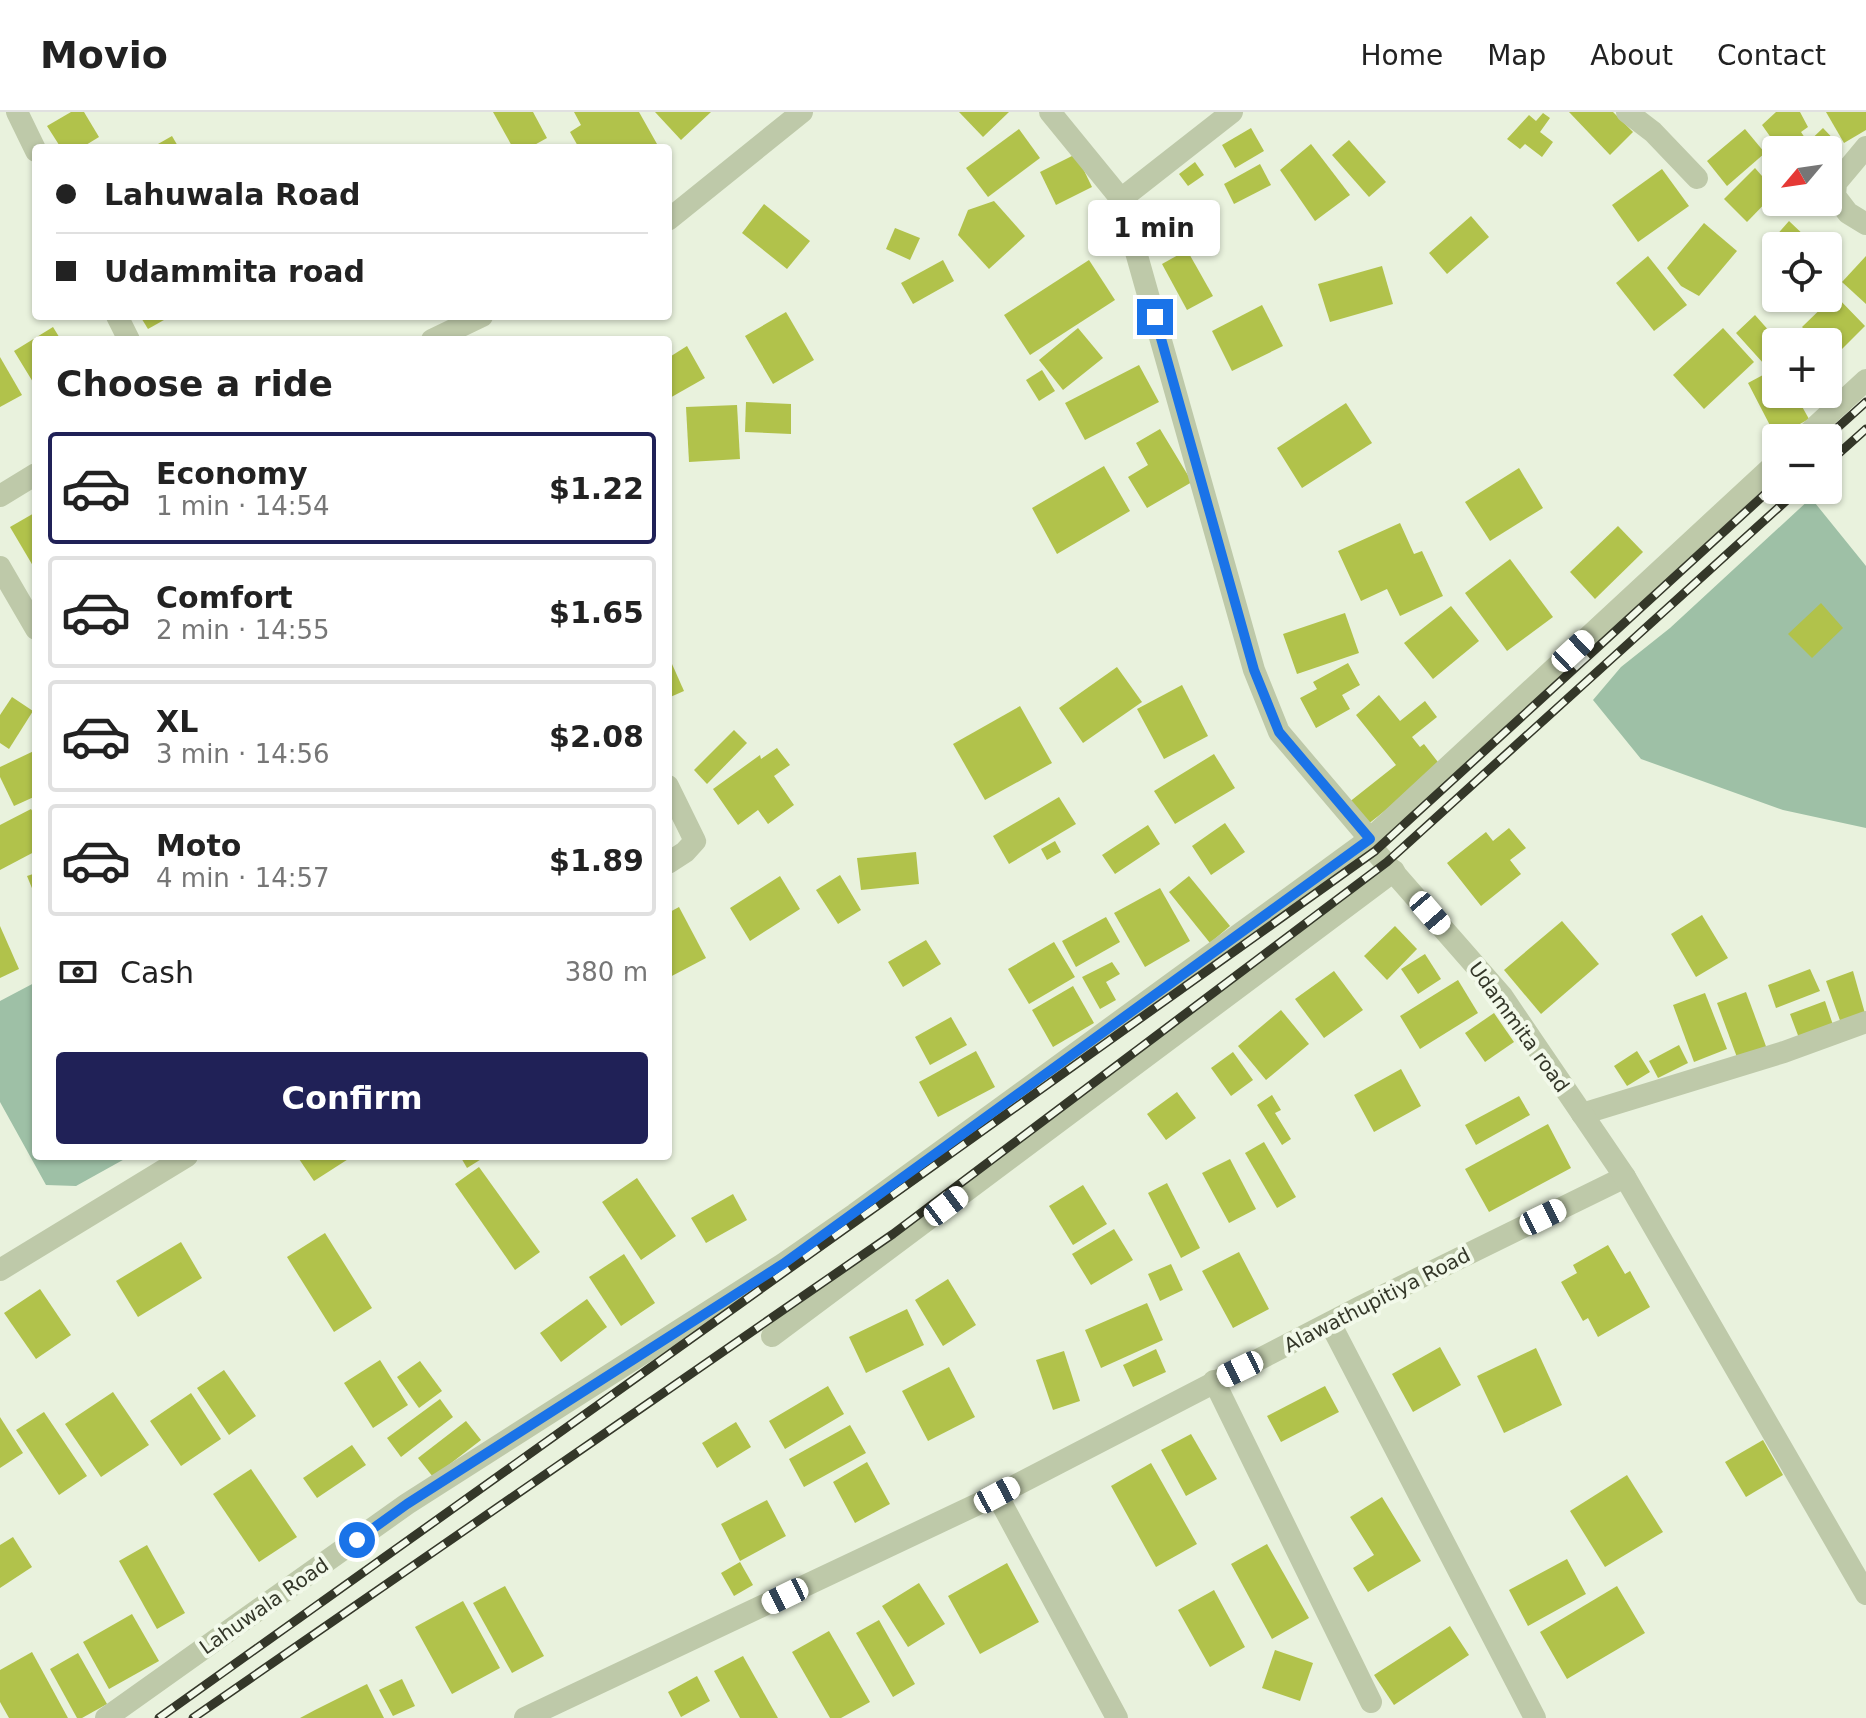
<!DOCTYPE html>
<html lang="en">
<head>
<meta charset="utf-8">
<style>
	:root { --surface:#fff; --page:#f6f6f6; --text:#222; --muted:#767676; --line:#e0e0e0; --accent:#202157 }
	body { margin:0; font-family:"DejaVu Sans",sans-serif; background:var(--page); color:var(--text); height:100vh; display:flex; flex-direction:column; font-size:30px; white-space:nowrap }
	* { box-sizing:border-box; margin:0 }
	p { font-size:26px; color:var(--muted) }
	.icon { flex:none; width:44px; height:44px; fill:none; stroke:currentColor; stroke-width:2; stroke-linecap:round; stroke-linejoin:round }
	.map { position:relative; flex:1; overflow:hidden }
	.panel { position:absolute; left:32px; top:224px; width:640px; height:824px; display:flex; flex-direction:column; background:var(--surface); border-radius:8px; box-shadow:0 2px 6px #0004 }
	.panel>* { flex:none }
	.banner { position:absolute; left:32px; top:32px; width:640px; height:176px; border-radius:8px; box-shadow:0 2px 6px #0004; display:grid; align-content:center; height:176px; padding:0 24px; background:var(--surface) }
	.needle { width:52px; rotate:241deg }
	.tools { position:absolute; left:1762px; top:24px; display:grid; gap:16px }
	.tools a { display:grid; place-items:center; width:80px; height:80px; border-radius:8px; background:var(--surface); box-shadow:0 2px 6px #0004; font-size:40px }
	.end { position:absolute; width:36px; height:36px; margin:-18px; border:10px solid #1a73e8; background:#fff; box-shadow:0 0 0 4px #fff }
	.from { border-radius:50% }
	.bubble { position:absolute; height:56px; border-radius:8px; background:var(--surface); box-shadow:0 2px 6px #0004; font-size:26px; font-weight:600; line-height:56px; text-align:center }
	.car { position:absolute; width:24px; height:48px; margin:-24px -12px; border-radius:10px; box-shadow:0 0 6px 2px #0007; background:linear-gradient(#fff 24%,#345 0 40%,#fff 0 76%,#345 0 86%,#fff 0) }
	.banner b { display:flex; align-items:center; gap:28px; height:76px; font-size:30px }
	.banner b+b { border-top:2px solid var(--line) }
	.banner i { width:20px; height:20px; background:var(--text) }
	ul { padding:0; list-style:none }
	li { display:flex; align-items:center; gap:24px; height:112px; margin:0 16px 12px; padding:0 8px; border:4px solid var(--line); border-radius:8px }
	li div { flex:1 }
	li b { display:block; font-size:30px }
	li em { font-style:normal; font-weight:600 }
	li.on { border-color:var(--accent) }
	li>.icon { width:72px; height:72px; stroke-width:1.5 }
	h2 { padding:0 24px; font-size:36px; line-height:96px }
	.pay { display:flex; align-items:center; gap:20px; height:88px; padding:0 24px; font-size:30px }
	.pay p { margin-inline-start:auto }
	.cta { display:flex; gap:16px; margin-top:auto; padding:16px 24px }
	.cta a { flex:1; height:92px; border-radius:8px; background:var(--accent); color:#fff; font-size:32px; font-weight:600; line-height:92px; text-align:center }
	header { display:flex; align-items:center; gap:48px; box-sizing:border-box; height:112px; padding:0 40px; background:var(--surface); border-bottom:2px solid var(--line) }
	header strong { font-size:38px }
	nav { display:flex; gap:44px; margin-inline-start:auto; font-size:28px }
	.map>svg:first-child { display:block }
</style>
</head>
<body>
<header>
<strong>Movio</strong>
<nav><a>Home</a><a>Map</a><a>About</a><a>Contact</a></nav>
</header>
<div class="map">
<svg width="1866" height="1606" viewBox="0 0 1866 1606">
	<rect width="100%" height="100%" fill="#e9f2dd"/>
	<g fill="#9ec0a6">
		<path d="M1811,386L1866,454V716L1783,698L1641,647L1593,588L1621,555L1670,516Z"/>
		<path d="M36,870V1044H130L76,1074L46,1073L0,990V889Z"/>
	</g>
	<g fill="#b1c24b">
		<path d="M71,0H84L99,25L81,36H61L47,14Z"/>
		<path d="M493,0H533L547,26L529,36H513Z"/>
		<path d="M574,0H639L657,32L651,36H579L570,20L581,13Z"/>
		<path d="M655,0H711L681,28Z"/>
		<path d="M959,0H1009L983,25Z"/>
		<path d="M1569,0H1613L1633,20L1610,43Z"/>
		<path d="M1776,0H1800L1808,15L1801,20L1805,26L1792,34L1795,38H1776V53L1765,36L1774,30L1762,13Z"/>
		<path d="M1826,0H1866V18L1844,31Z"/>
		<path d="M1543,1L1550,6L1540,20L1553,30L1542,45L1525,32L1520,37L1507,27L1529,3L1536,9Z"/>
		<path d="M1251,16L1264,39L1235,56L1222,33Z"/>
		<path d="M1823,16L1841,35L1828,47V38H1800Z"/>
		<path d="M1019,17L1040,46L988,85L966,56Z"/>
		<path d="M1745,17L1765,41L1727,74L1707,49Z"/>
		<path d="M172,24L179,36H151Z"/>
		<path d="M1349,28L1386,70L1369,85L1332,43Z"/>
		<path d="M1311,32L1350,83L1315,109L1280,58Z"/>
		<path d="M1076,42L1092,75L1056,93L1040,60Z"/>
		<path d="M1195,50L1204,63L1188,74L1179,62Z"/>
		<path d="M1260,52L1271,73L1234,92L1224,72Z"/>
		<path d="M1755,56L1776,80L1747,110L1724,87Z"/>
		<path d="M1662,57L1689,94L1638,130L1612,93Z"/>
		<path d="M994,89L1025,124L989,157L958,123L968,98Z"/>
		<path d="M764,92L810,129L787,157L742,121Z"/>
		<path d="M1174,96L1201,120L1190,132L1179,133L1168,126L1163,109Z"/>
		<path d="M1471,104L1489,125L1447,162L1429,141Z"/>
		<path d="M1789,109L1808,127L1801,134H1776V144L1766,135Z"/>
		<path d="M1704,111L1737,139L1699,184L1681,174L1667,156Z"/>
		<path d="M895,116L920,126L910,148L886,137Z"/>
		<path d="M1187,138L1213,184L1187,198L1162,152Z"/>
		<path d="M1648,144L1687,193L1654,219L1616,171Z"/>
		<path d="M1866,144V192L1842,170Z"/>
		<path d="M943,148L954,169L913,192L901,171Z"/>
		<path d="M1089,148L1115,188L1030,243L1004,203Z"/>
		<path d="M1382,154L1393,192L1330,210L1318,172Z"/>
		<path d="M1835,183L1865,214L1833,246L1828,241V230H1817L1802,215Z"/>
		<path d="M1262,193L1283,234L1232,259L1212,219Z"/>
		<path d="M786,200L814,248L773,272L745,224Z"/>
		<path d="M1755,203L1779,230H1776V241L1764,252L1736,221Z"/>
		<path d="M140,204H171L148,217Z"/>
		<path d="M53,215L61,228H36V275L14,239Z"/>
		<path d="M1078,216L1103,246L1063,278L1039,248Z"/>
		<path d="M1723,216L1754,250L1704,297L1673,263Z"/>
		<path d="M687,234L705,266L668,287V246Z"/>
		<path d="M0,245L22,283L0,295Z"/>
		<path d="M1139,253L1159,290L1085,328L1065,291Z"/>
		<path d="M1776,256V282H1795L1809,307L1776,325L1748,271Z"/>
		<path d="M1042,258L1055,279L1039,289L1026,268Z"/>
		<path d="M746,290L791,292V322L745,320Z"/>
		<path d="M1346,291L1372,331L1302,376L1277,336Z"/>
		<path d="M737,293L740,347L689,350L686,295Z"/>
		<path d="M1160,317L1192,370L1147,396L1128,365L1148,353L1136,331Z"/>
		<path d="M1104,354L1130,399L1057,442L1032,396Z"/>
		<path d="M1519,356L1543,396L1490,429L1465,390Z"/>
		<path d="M36,400V459L10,415Z"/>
		<path d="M1400,411L1414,442L1422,439L1443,484L1400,504L1387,477L1361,489L1338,439Z"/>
		<path d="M1618,414L1643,440L1595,487L1570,460Z"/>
		<path d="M1510,447L1553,505L1507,539L1465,481Z"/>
		<path d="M1821,491L1843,516L1812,546L1788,522Z"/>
		<path d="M1451,494L1479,529L1433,567L1404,531Z"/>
		<path d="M1345,501L1359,541L1297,562L1283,522Z"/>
		<path d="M668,543L684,579L668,586Z"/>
		<path d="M1348,551L1360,573L1342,583L1350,597L1316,616L1300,586L1317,577L1313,570Z"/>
		<path d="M1117,555L1142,590L1083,631L1059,596Z"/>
		<path d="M1182,573L1208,624L1164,647L1137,597Z"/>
		<path d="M1379,583L1400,609L1425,589L1437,605L1412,625L1420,635L1424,632L1441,654L1367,713L1348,691L1396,653L1356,603Z"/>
		<path d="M12,585L33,599L9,637L0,631V603Z"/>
		<path d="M1020,594L1052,651L985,688L953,632Z"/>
		<path d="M734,618L747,631L707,672L694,658Z"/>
		<path d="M777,636L790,653L774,664L794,693L768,712L758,698L738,713L713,677L760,643L761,647Z"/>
		<path d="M36,638V684L14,694L0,665V655Z"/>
		<path d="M1214,642L1235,676L1175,712L1154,679Z"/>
		<path d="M1059,685L1076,712L1009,752L993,724Z"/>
		<path d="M31,697L36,705V739L0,758V713Z"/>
		<path d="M1225,711L1245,740L1211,763L1192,734Z"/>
		<path d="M1148,713L1160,732L1115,762L1102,743Z"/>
		<path d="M1509,716L1526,736L1510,748L1521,762L1481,794L1447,751L1486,720L1493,729Z"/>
		<path d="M1055,729L1061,740L1047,748L1041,737Z"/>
		<path d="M916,740L919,772L861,778L857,746Z"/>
		<path d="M36,761V786L27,764Z"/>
		<path d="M840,763L861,798L838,812L816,778Z"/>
		<path d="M780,764L800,797L750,829L730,796Z"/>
		<path d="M1189,764L1230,814L1210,831L1169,780Z"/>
		<path d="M1160,776L1190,829L1145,855L1114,801Z"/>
		<path d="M679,795L706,846L668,866V801Z"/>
		<path d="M1702,803L1728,846L1696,865L1671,822Z"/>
		<path d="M1106,805L1120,830L1076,855L1062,829Z"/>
		<path d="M1562,809L1599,852L1541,902L1504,858Z"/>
		<path d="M0,814L19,857L0,866Z"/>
		<path d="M1395,814L1417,837L1387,868L1364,844Z"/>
		<path d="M926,828L941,852L903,875L888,850Z"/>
		<path d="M1054,830L1075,865L1029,892L1008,857Z"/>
		<path d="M1425,842L1441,867L1418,882L1401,857Z"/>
		<path d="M1112,850L1120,862L1106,870L1116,888L1100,897L1082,865Z"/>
		<path d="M1810,857L1820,879L1776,896L1768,873Z"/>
		<path d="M1334,859L1363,898L1324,926L1295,887Z"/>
		<path d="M1853,859L1866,905L1842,914L1826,869Z"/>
		<path d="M1458,868L1478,901L1420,937L1400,904Z"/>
		<path d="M1073,874L1094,911L1053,935L1032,898Z"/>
		<path d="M1746,880L1767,937L1738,948L1717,891Z"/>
		<path d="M1705,881L1727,937L1694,950L1673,893Z"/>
		<path d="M1825,889L1833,913L1799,926L1790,902Z"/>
		<path d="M1281,898L1309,932L1266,968L1238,934Z"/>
		<path d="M1494,901L1514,930L1485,950L1465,921Z"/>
		<path d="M951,905L967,933L930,953L915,925Z"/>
		<path d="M1679,933L1688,951L1658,966L1649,949Z"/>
		<path d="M976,939L995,975L938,1005L919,970Z"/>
		<path d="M1637,939L1650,960L1627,974L1614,954Z"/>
		<path d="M1233,940L1253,968L1231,984L1211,956Z"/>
		<path d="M1401,957L1421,994L1374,1020L1354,983Z"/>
		<path d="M1177,980L1196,1006L1166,1028L1147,1002Z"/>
		<path d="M1272,983L1281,998L1275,1001L1291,1027L1282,1033L1257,993Z"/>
		<path d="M1519,984L1530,1003L1476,1033L1465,1013Z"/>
		<path d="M1548,1012L1571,1056L1489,1100L1465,1057Z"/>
		<path d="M1264,1030L1296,1085L1277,1096L1245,1041Z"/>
		<path d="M303,1044H353L314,1069L299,1047Z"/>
		<path d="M460,1044H481L483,1046L467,1056Z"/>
		<path d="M1230,1047L1256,1097L1229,1111L1202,1061Z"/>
		<path d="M479,1055L540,1140L515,1158L455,1072Z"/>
		<path d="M637,1066L676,1124L641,1148L602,1090Z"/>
		<path d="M1167,1071L1200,1136L1181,1146L1148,1081Z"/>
		<path d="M1083,1073L1107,1112L1073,1133L1049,1094Z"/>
		<path d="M733,1082L747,1108L706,1131L691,1106Z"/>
		<path d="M1114,1117L1133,1148L1091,1173L1072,1142Z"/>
		<path d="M325,1121L372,1196L334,1220L287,1145Z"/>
		<path d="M181,1130L202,1166L138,1205L116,1169Z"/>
		<path d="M1608,1133L1625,1162L1630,1159L1650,1195L1598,1225L1588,1206L1583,1209L1561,1170L1577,1161L1573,1153Z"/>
		<path d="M1239,1140L1269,1197L1233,1216L1202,1159Z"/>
		<path d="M624,1142L655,1191L621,1214L589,1165Z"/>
		<path d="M1171,1152L1183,1178L1160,1189L1148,1162Z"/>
		<path d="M948,1167L976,1213L943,1234L915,1188Z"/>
		<path d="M40,1177L71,1223L36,1247L4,1201Z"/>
		<path d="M587,1187L607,1215L561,1250L540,1221Z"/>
		<path d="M1147,1191L1163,1228L1101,1256L1085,1218Z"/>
		<path d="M907,1197L924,1233L866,1261L849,1225Z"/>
		<path d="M1440,1235L1461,1273L1413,1300L1392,1262Z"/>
		<path d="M1536,1236L1562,1293L1504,1321L1477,1264Z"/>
		<path d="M1156,1237L1166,1260L1133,1275L1123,1253Z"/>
		<path d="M1064,1239L1080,1289L1053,1298L1036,1248Z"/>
		<path d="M380,1248L408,1293L373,1316L344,1271Z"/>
		<path d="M420,1249L442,1279L419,1296L397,1265Z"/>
		<path d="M949,1255L975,1305L928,1329L902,1279Z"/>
		<path d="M224,1258L256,1304L229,1323L197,1276Z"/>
		<path d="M828,1274L844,1302L785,1337L769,1309Z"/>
		<path d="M1325,1274L1339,1300L1281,1330L1267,1304Z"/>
		<path d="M113,1280L149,1333L101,1365L65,1312Z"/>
		<path d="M191,1281L221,1327L181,1354L150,1309Z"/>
		<path d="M440,1287L453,1305L401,1345L387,1326Z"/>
		<path d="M44,1300L87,1364L59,1383L16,1318Z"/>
		<path d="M0,1305L23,1341L0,1356Z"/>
		<path d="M466,1309L481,1328L433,1365L418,1346Z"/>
		<path d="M736,1310L751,1335L717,1356L702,1331Z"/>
		<path d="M850,1313L866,1341L804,1375L789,1347Z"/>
		<path d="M1191,1322L1217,1367L1186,1384L1161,1338Z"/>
		<path d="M1763,1328L1783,1363L1746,1385L1725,1350Z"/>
		<path d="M352,1333L366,1353L317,1386L303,1366Z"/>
		<path d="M867,1350L890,1392L855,1411L833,1370Z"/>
		<path d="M1151,1351L1197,1432L1156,1455L1111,1374Z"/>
		<path d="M251,1357L297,1425L259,1450L213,1382Z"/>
		<path d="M1627,1363L1663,1420L1605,1455L1570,1399Z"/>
		<path d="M1382,1385L1421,1449L1368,1480L1353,1456L1374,1443L1350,1405Z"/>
		<path d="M767,1388L786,1424L740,1449L721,1412Z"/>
		<path d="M13,1425L32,1455L0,1476V1433Z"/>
		<path d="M1267,1432L1309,1506L1272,1527L1231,1452Z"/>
		<path d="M147,1433L185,1501L157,1517L119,1449Z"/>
		<path d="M1567,1447L1586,1482L1528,1514L1509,1478Z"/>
		<path d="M740,1450L753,1473L734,1484L721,1461Z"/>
		<path d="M1007,1451L1039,1510L980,1542L948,1484Z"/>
		<path d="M919,1471L945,1512L908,1535L882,1494Z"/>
		<path d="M505,1474L544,1544L512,1561L473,1491Z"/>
		<path d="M1617,1474L1645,1521L1567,1567L1540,1520Z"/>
		<path d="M1214,1478L1245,1535L1210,1555L1178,1498Z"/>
		<path d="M463,1489L500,1556L452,1582L415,1515Z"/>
		<path d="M132,1502L159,1549L109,1577L83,1530Z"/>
		<path d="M879,1508L915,1572L893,1585L856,1521Z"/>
		<path d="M1450,1514L1469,1543L1394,1593L1374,1563Z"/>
		<path d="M829,1519L870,1590L841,1606H830L792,1540Z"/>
		<path d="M1275,1538L1313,1551L1300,1589L1262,1576Z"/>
		<path d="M32,1540L68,1606H9L0,1590V1558Z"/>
		<path d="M78,1541L107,1592L82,1606H77L50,1557Z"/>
		<path d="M743,1544L778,1606H740L714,1559Z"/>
		<path d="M697,1564L710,1589L681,1605L668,1580Z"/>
		<path d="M402,1567L415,1594L393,1604L379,1578Z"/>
		<path d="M367,1572L384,1606H300L315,1598Z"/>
	</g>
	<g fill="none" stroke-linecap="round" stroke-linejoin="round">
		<g stroke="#bec9a9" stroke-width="22">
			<path d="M17,0L36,39"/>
			<path d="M1627,0L1653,20L1697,66"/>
			<path d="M1866,35L1836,71L1835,84L1848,101L1866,112"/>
			<path d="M668,108L802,0"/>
			<path d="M117,204L129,228"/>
			<path d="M432,228L482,204"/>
			<path d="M1803,326L1866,268"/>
			<path d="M0,384L36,362"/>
			<path d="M0,455L36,517"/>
			<path d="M668,674L695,729L685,740L668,751"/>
			<path d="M1582,1002L1784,940L1866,910"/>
			<path d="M0,1158L187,1044"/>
			<path d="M1330,1211L1535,1606"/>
			<path d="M772,1224L1394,759"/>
			<path d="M1214,1269L1371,1590"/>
			<path d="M997,1383L1117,1606"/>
			<path d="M106,1606L407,1392L783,1152L855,1102L1370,727L1776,351"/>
			<path d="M525,1606L997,1383L1360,1195L1625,1065"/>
		</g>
		<g stroke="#bec9a9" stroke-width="22">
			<path d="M1050,0L1121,87L1254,558L1279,620L1370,727L1375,739L1502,884L1625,1065L1866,1482"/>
			<path d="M1121,87L1232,0"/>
		</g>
		<g stroke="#343729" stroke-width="9">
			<g id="rail">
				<path d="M1826,326L1866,290"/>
				<path d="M1828,351L1866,317"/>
				<path d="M159,1606L1375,739L1776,372"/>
				<path d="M193,1606L893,1122L1387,750L1798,378"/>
			</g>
		</g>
		<use href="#rail" stroke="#f2f9ea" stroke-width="6" stroke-dasharray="18" stroke-linecap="butt"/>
	</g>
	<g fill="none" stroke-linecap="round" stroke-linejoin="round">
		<path stroke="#1a73e8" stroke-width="10" d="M357,1428L407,1392L783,1152L1370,727L1279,620L1254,558L1155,205"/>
	</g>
	<g text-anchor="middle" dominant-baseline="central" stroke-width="8" stroke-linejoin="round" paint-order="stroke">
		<g font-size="20" fill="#343729" stroke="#f2f9ea">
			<text transform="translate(1519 915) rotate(54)">Udammita road</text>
			<text transform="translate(1377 1188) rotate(-27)">Alawathupitiya Road</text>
			<text transform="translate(264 1494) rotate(-35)">Lahuwala Road</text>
		</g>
	</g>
</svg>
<div class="tools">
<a><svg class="needle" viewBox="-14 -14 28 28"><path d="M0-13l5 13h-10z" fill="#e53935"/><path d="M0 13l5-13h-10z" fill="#767676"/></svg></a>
<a><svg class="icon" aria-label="locate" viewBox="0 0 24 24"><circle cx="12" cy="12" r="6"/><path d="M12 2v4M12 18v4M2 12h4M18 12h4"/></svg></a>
<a>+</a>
<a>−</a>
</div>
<i class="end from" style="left:357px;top:1428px"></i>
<i class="end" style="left:1155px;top:205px"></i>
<div class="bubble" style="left:1088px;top:88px;width:132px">1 min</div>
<i class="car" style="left:1573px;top:539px;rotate:47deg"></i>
<i class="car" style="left:1430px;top:801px;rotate:139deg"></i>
<i class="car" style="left:946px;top:1094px;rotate:53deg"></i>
<i class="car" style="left:1543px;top:1105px;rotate:64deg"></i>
<i class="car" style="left:1240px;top:1257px;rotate:244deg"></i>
<i class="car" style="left:997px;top:1383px;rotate:62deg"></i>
<i class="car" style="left:785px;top:1484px;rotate:244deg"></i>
<div class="banner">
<b><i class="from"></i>Lahuwala Road</b>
<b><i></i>Udammita road</b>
</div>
<section class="panel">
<h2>Choose a ride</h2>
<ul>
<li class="on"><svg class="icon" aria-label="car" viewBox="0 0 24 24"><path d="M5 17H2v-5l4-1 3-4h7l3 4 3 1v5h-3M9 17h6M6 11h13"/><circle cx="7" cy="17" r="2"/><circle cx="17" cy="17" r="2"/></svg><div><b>Economy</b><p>1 min · 14:54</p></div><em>$1.22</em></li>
<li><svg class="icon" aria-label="car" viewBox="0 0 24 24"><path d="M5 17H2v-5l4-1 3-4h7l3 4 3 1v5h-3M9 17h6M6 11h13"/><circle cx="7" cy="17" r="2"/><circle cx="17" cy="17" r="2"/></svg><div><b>Comfort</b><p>2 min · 14:55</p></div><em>$1.65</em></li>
<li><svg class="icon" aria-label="car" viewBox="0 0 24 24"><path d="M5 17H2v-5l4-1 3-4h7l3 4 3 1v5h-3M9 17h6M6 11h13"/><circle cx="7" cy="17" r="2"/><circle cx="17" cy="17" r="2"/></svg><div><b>XL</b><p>3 min · 14:56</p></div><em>$2.08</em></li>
<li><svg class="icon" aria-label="car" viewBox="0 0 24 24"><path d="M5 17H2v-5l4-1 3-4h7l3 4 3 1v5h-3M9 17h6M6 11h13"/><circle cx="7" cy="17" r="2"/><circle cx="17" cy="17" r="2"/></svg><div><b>Moto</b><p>4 min · 14:57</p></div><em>$1.89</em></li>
</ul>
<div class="pay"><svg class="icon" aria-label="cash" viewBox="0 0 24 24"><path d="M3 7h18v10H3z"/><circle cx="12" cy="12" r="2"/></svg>Cash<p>380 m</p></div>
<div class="cta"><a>Confirm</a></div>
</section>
</div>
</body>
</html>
